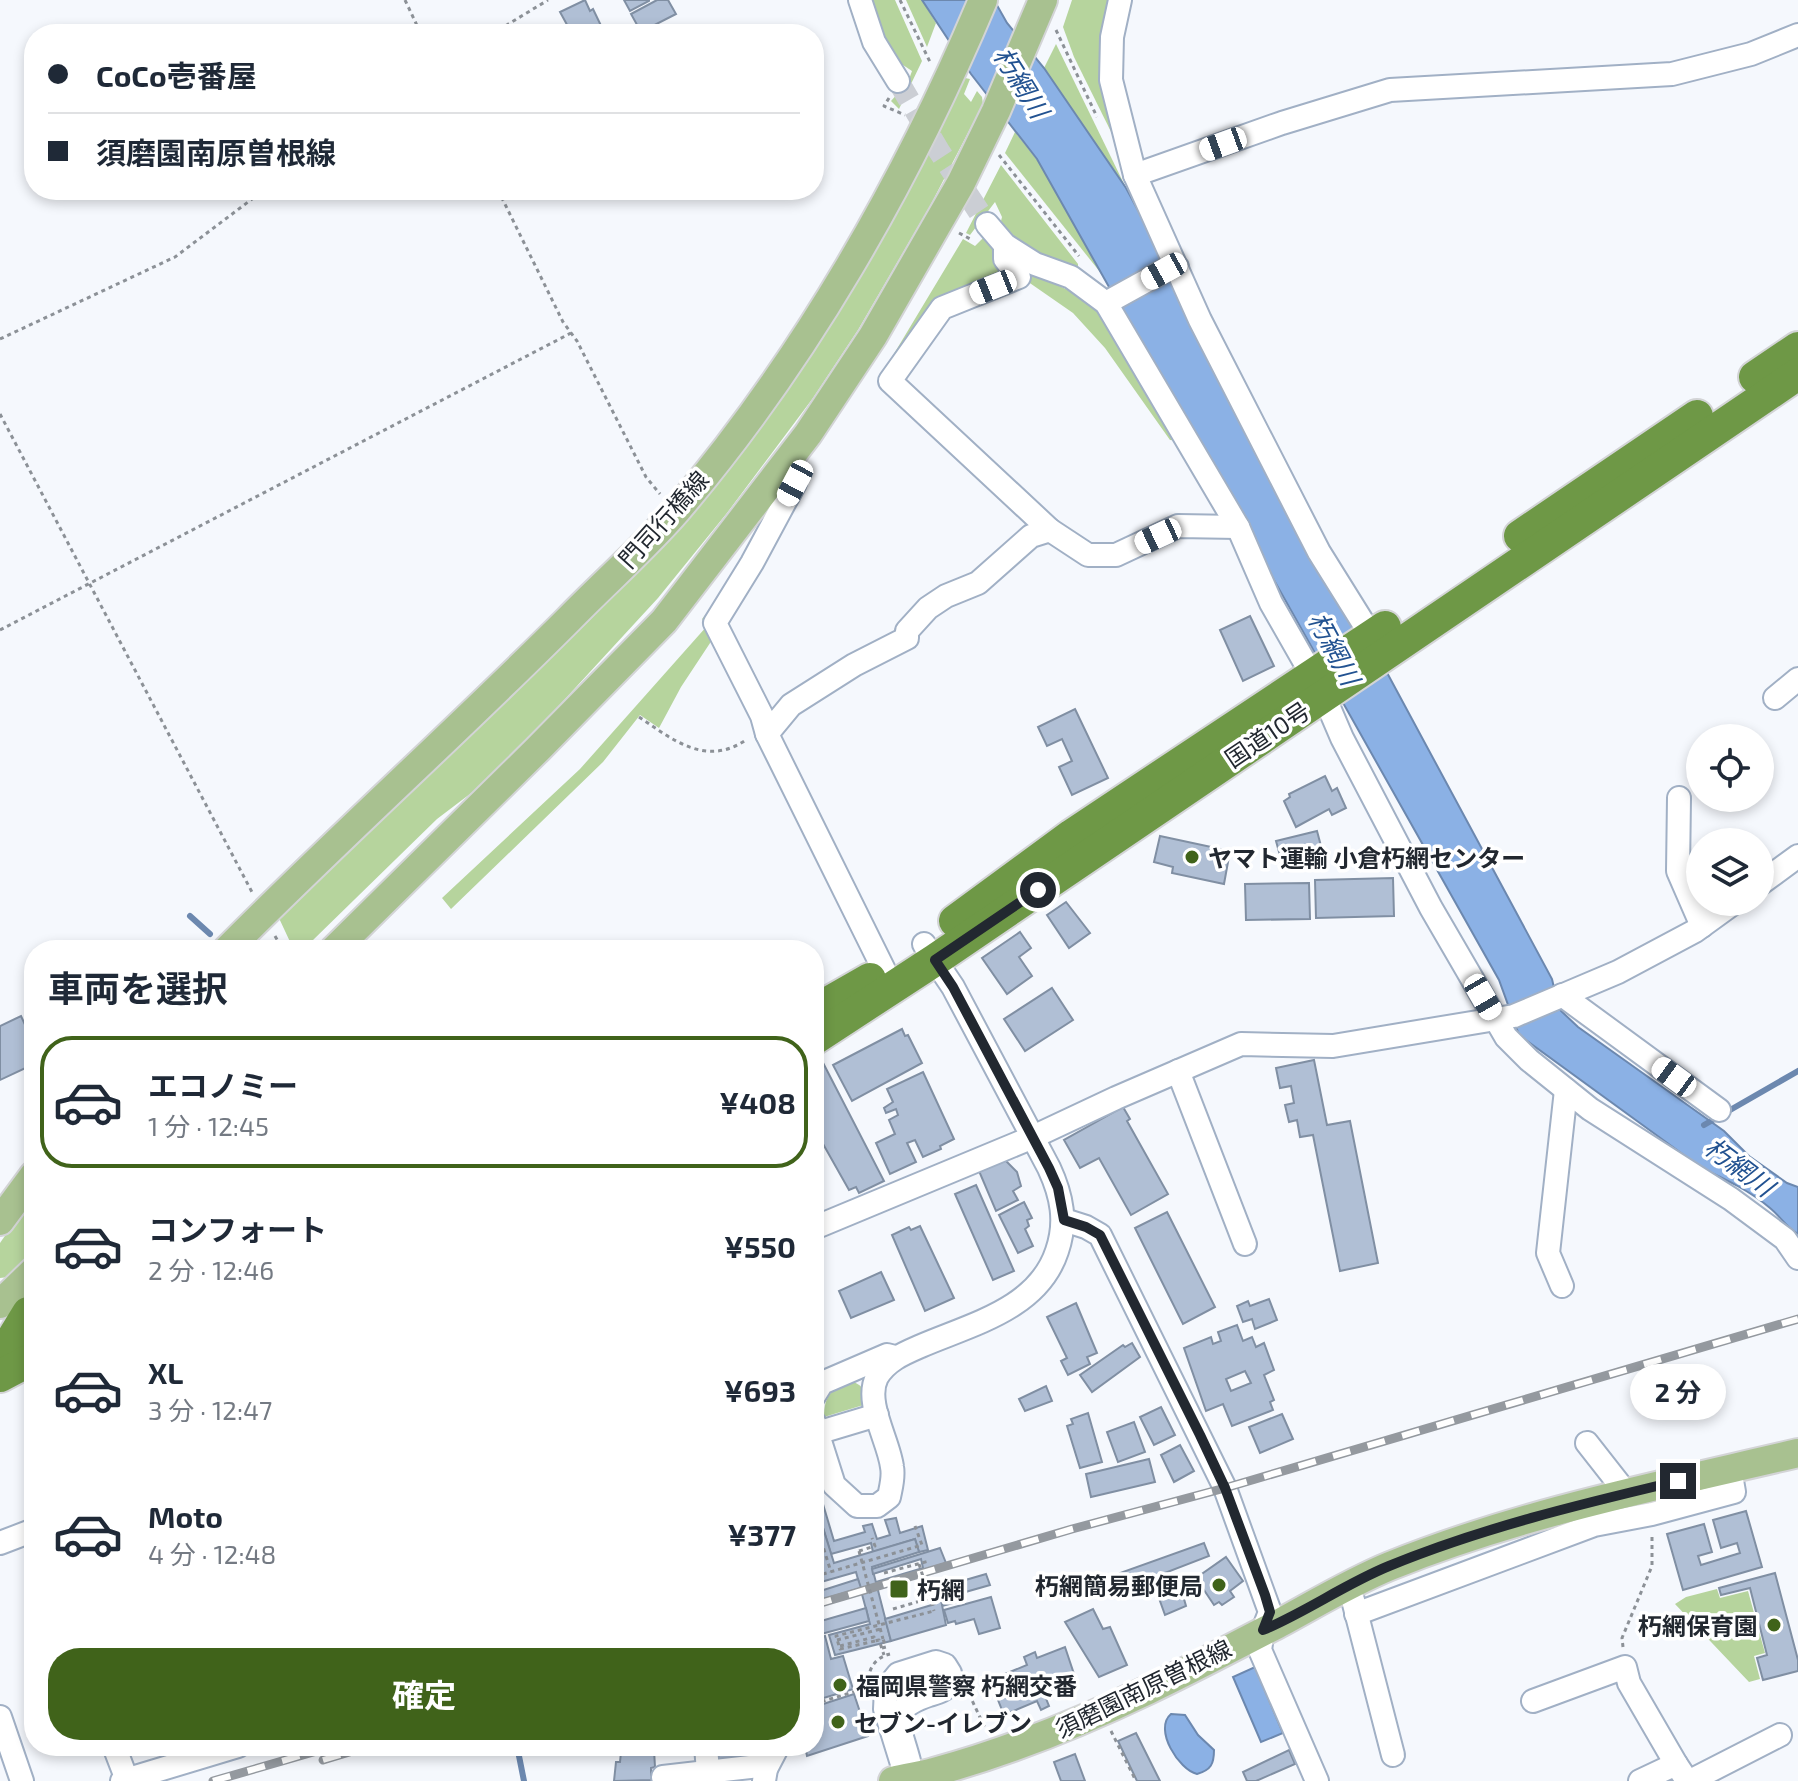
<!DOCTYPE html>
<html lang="ja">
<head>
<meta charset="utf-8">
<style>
	:root { --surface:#fff; --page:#f6f6f7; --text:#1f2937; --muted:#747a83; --line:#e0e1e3; --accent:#40631a }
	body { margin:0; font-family:"Exo 2","Noto Sans JP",sans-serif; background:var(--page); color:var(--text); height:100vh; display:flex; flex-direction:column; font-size:30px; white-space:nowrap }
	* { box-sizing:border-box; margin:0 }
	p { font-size:26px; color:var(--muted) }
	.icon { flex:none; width:44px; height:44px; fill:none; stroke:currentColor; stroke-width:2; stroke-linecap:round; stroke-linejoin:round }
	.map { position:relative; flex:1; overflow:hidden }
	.sheet { position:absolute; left:24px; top:940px; width:800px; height:816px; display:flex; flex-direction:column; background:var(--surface); border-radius:32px; box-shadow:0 4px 12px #0003 }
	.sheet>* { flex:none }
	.guide { position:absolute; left:24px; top:24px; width:800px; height:176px; border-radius:32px; box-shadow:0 4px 12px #0003; display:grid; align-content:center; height:176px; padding:0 24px; background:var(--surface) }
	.controls { position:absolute; left:1686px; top:724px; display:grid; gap:16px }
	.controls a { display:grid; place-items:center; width:88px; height:88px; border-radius:50%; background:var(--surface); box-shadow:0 4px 12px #0003; font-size:40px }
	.end { position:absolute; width:36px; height:36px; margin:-18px; border:10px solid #222830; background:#fff; box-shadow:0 0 0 4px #fff }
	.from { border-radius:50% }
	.bubble { position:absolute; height:56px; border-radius:28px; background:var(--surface); box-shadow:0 4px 12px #0003; font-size:26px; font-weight:700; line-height:56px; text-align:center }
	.car { position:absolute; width:24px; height:48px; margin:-24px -12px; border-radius:10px; box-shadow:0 0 6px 2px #0007; background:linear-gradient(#fff 24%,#345 0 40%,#fff 0 76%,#345 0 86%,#fff 0) }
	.guide b { display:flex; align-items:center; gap:28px; height:76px; font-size:30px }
	.guide b+b { border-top:2px solid var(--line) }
	.guide i { width:20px; height:20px; background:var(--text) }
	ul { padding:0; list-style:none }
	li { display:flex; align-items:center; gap:24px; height:132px; margin:0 16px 12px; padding:0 8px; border:4px solid transparent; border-radius:32px }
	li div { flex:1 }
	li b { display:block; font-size:30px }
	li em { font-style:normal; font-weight:700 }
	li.current { border-color:var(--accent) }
	li>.icon { width:72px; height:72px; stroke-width:1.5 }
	h2 { padding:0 24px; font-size:36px; line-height:96px }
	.primary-button { display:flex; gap:16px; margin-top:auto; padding:16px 24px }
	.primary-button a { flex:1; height:92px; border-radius:32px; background:var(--accent); color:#fff; font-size:32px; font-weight:700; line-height:92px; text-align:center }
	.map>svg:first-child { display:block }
</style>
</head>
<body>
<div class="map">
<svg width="1798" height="1781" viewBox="0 0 1798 1781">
	<rect width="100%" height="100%" fill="#f5f8fd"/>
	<g fill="#b6d49d">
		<path d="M869,0H895L922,61L899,109L891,101L908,82L912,71L903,65L899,72L882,36Z"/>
		<path d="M906,0H922L936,23L927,47Z"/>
		<path d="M1072,0H1110L1123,156L1074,57L1063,27Z"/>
		<path d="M1056,44L1126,188L1044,68Z"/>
		<path d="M965,78L970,79L964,94L971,102L977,91L982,97L983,104L930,206L858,330L813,398L727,513L658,598L495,775L437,819L313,940L298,949L292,946L278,916L589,621L671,534Z"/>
		<path d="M1015,132L1041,165L1108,282L1005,153Z"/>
		<path d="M1001,165L1078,264V269C1045,258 1023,250 1001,221L1002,217L995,202L970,235L966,233Z"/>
		<path d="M984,237L1014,276L939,305L880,377L963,239L975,246Z"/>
		<path d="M1009,257L1031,273L1081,296L1101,314L1181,441L1170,440L1105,348L1073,313L1024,279Z"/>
		<path d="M745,566L716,634L681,687L659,728L640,715L603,762L451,909L442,898L580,769L707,626L702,619Z"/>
		<path d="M34,1194V1259L17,1276L0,1278V1243Z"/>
		<path d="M848,1380C862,1384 865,1390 870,1403L824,1417C824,1396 831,1390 848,1380Z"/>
		<path d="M1717,1589L1720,1598L1748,1591L1765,1653L1754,1656L1760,1679L1749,1682L1675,1604L1686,1597Z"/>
	</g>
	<g fill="#8bb1e5" stroke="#6c88af" stroke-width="2">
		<path d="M922,0H994L1007,23L1044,68L1126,188L1552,979L1559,1009L1578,1027L1724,1131L1749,1156L1787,1183L1798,1187V1234C1785,1226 1781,1217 1770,1208C1750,1191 1727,1180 1703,1169L1519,1035L1499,980L1037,159L971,74Z"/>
		<path d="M1255,1667L1283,1733L1261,1742L1233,1677Z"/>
		<path d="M1171,1714L1185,1715L1198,1735L1214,1750C1214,1764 1211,1770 1197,1774C1179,1770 1153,1729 1171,1714Z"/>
	</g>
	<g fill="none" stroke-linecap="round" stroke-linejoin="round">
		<g stroke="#6c88af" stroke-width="6">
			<path d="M190,916L210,934"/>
			<path d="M1704,1125L1798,1071"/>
			<path d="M517,1746L524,1781"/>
		</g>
	</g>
	<g fill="#b0bfd5" stroke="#808fa3" stroke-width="2" fill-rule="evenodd">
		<path d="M585,0L590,11L593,9L605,34L571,32L560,12Z"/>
		<path d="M624,0H649V1L630,11Z"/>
		<path d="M657,0H668L676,14L641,32L631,14Z"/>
		<path d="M1250,616L1274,666L1243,681L1220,630Z"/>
		<path d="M1075,709L1108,778L1072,795L1059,767L1072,761L1062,739L1047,746L1038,727Z"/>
		<path d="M1325,776L1332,791L1337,788L1346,808L1332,815L1329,809L1296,827L1284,801L1290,797L1289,794Z"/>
		<path d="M1317,831L1325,861L1284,870L1276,841Z"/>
		<path d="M1160,836L1230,851L1224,884L1172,873L1173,867L1154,862Z"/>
		<path d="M1393,878L1394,916L1316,918L1315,880Z"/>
		<path d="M1309,883L1310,919L1246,920L1245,884Z"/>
		<path d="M1066,902L1090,933L1069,948L1047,915Z"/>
		<path d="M1020,932L1031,948L1019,957L1032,976L1007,994L982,958Z"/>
		<path d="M1052,988L1073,1020L1025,1051L1004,1019Z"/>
		<path d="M21,1016L34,1044V1064L0,1080V1026Z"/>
		<path d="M902,1029L905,1036L908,1035L922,1063L852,1101L833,1065Z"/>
		<path d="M819,1055L884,1181L859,1193L856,1187L849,1190L814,1128V1058Z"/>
		<path d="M1314,1060L1327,1125L1350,1121L1378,1263L1340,1271L1313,1135L1300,1137L1297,1120L1289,1122L1285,1105L1294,1103L1291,1086L1280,1088L1276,1068Z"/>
		<path d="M923,1072L954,1139L940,1146L941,1149L923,1157L915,1140L907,1143L916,1162L890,1174L876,1143L895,1134L889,1120L898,1115L896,1109L886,1113L884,1108L893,1102L887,1089Z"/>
		<path d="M1123,1107L1130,1119L1127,1121L1168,1194L1131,1215L1099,1158L1080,1168L1064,1140Z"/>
		<path d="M1005,1160L1017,1172L1021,1186L1013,1191L1018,1200L996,1211L979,1171Z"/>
		<path d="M976,1185L1014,1271L993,1280L955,1194Z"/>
		<path d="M1024,1202L1032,1218L1027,1220L1029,1226L1025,1229L1033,1246L1018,1253L999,1215Z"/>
		<path d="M1167,1212L1215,1307L1183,1324L1135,1228Z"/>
		<path d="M920,1226L954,1298L925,1311L892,1235L909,1227L911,1230Z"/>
		<path d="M881,1272L894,1300L851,1318L839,1291Z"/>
		<path d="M1269,1299L1277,1320L1255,1329L1252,1319L1243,1322L1237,1306L1248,1301L1250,1306Z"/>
		<path d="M1076,1303L1097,1353L1087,1357L1090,1364L1068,1375L1061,1361L1067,1358L1047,1317Z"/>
		<path d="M1237,1325L1243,1341L1252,1337L1256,1347L1264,1343L1274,1370L1264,1375L1274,1400L1270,1402L1273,1410L1232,1426L1223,1404L1206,1411L1184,1348L1211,1337L1213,1344L1221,1341L1218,1332ZM1245,1371L1251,1383L1231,1391L1226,1379Z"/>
		<path d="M1132,1343L1140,1357L1092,1392L1080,1375L1123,1345L1125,1347Z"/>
		<path d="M1046,1386L1052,1401L1025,1411L1019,1399Z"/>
		<path d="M1161,1407L1175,1435L1154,1445L1140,1417Z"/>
		<path d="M1088,1413L1102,1462L1080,1468L1067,1426L1073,1424L1071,1419Z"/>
		<path d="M1282,1414L1293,1439L1260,1453L1249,1427Z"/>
		<path d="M1134,1422L1145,1452L1118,1462L1107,1432Z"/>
		<path d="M1180,1445L1194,1471L1174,1482L1161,1455Z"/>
		<path d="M1149,1459L1155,1482L1091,1497L1086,1474Z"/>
		<path d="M814,1474L834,1541L865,1532L863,1526L872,1524L877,1539L890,1535L885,1520L896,1518L900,1533L922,1526L928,1550L919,1552L915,1539L873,1552L871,1543L831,1554L819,1515L814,1516Z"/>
		<path d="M1746,1511L1762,1567L1683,1590L1667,1534L1704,1524L1712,1552L1698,1556L1701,1565L1740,1553L1737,1543L1721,1548L1713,1520Z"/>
		<path d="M819,1515L834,1563L915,1539L919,1552L872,1567L891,1641L835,1655L829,1635L870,1624L856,1572L821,1582L814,1558V1516Z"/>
		<path d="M1204,1543L1209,1556L1126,1588L1120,1573Z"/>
		<path d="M940,1548L946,1563L876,1585V1582L923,1568L921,1559L873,1574L872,1569Z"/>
		<path d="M1226,1557L1243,1581L1230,1591L1234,1597L1222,1605L1219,1602L1214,1605L1196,1578Z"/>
		<path d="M1775,1573L1798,1660V1671L1763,1680L1757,1658L1767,1655L1750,1588L1721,1595L1719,1588Z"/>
		<path d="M986,1574L990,1585L955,1595L957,1602L942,1606L941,1600L949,1597L947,1589L933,1594L931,1590Z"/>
		<path d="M1178,1578L1186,1606L1165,1615L1155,1587Z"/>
		<path d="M858,1579L861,1588L814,1602V1593Z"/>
		<path d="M947,1589L949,1597L941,1600L946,1625L891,1641L885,1619L935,1604L933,1594Z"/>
		<path d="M991,1597L1000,1628L979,1634L974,1619L956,1624L955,1621L948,1623L944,1610Z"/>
		<path d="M866,1608L869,1621L814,1636V1623Z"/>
		<path d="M1093,1609L1103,1629L1110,1627L1127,1665L1099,1677L1065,1622Z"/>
		<path d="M825,1636L831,1659L843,1656L853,1689L814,1701V1639Z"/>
		<path d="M1065,1647L1077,1683L1045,1696L1049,1706L1041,1710L1037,1701L1004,1715L990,1680L1027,1665L1024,1657L1035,1652L1037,1658Z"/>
		<path d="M854,1694L868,1736L807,1756L805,1746H814V1707Z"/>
		<path d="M1136,1733L1160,1781H1137L1118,1741Z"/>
		<path d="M661,1746H693V1748L669,1752L668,1747Z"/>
		<path d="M714,1746H754L753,1761L714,1760Z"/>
		<path d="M654,1750L655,1767L651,1768V1780L614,1781L616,1762H620L621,1752Z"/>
		<path d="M1289,1750L1295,1764L1256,1781H1247L1243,1772Z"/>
		<path d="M1075,1754L1085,1781H1061L1054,1762Z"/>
	</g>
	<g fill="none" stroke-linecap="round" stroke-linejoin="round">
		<path stroke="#cbced4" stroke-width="22" stroke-dasharray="22 11" stroke-linecap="butt" d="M898,81L939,151L987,224"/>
		<g stroke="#a1b0c5" stroke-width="26">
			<g id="minor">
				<path d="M860,0L874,42L898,81"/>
				<path d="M1120,0L1112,37L1111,80L1135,175L1200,320L1319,552L1372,637"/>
				<path d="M1135,175L1282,123L1390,90L1672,74L1751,54L1798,35"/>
				<path d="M987,224L1005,245L1035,264L1071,277L1106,303L1238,527L1271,603L1324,696L1342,738L1431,908L1506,1037L1529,1060L1590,1109L1731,1199L1785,1239L1798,1258"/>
				<path d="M1005,245V259L1019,277L942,308L890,381L1050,530"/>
				<path d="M1106,303L1164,271L1177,267"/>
				<path d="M1775,698L1798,679"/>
				<path d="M767,734L762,716L715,623L752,563L795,483"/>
				<path d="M1679,798L1678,871L1702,926"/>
				<path d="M1760,884L1798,856"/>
				<path d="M884,970L767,734L791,705L854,665L907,638V631L928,608L946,596L978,583L1031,536L1050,530L1088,555H1116L1178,526L1238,527"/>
				<path d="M1562,995L1719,1110"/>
				<path d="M1178,1071L1245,1244"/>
				<path d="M1064,1220L1086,1227L1100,1235L1225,1488L1270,1612L1263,1630L1260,1650L1317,1781"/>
				<path d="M814,1228L1033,1137L1116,1098L1241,1044L1333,1046L1514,1016L1618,972L1695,931L1735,902"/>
				<path d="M1562,1286L1548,1253L1566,1090"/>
				<path d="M814,1396L822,1383L887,1355L895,1357"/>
				<path d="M814,1422L834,1485L857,1506H877L889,1497C891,1487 894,1477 892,1467C889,1441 864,1402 877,1377C887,1360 905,1353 921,1346C972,1324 1038,1309 1057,1251C1067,1222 1062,1196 1049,1168L953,987L924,944"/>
				<path d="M817,1433L877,1415"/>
				<path d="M1587,1443L1627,1494"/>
				<path d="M0,1543L34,1530"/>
				<path d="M1353,1600L1393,1755"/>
				<path d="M1356,1614L1594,1525L1652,1514L1734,1492L1730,1469"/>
				<path d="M1533,1701L1625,1667L1629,1683L1676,1764"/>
				<path d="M0,1717L22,1781"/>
				<path d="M114,1746L127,1780"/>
				<path d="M706,1746L708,1772"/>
				<path d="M907,1766L902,1764L885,1709L886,1689L898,1674L936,1662L945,1665L950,1673L951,1682C944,1691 939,1692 929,1695C885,1710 900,1725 909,1761L907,1766L909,1777"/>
				<path d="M663,1777L759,1766L766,1769"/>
				<path d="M122,1781L238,1746"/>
				<path d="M764,1781L766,1769L778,1746"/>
				<path d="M1640,1781L1676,1764L1684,1776"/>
				<path d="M1690,1781L1780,1735"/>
			</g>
		</g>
		<g stroke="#d3d4d6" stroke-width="32">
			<g id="major">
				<path d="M227,950C338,838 456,732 568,620C603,584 643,549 676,511C804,361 907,181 983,0"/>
				<path d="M334,950L538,749L664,621L808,434L873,336L961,183L996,111L1043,0"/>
				<path d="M0,1221L34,1175"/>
				<path d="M0,1304L34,1271"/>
				<path d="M893,1781C907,1777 921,1776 934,1772C1008,1752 1079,1723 1148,1690C1192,1669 1235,1646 1278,1624C1315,1604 1351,1582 1390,1566C1521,1513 1662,1485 1798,1453"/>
			</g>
		</g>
		<g stroke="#d3d4d6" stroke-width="36">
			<g id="highway">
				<path d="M1755,377L1798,348"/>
				<path d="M1520,536L1697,416"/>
				<path d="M955,921L1072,835L1385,627"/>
				<path d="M814,1011L870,979"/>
				<path d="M814,1039L935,960L1798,374"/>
				<path d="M0,1359L28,1313"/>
				<path d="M0,1376L34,1358"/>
			</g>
		</g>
		<g stroke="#8c9197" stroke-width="3" stroke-dasharray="4 4" stroke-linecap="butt">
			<path d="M405,0L421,34"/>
			<path d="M900,0L930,62"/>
			<path d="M1056,30L1097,117"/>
			<path d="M492,34L548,0"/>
			<path d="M889,98L884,106L905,115"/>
			<path d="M999,155L1079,256"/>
			<path d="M498,190L563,322L577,341L646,477L660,494"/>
			<path d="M959,233L972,240"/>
			<path d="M0,339L175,257L264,190"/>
			<path d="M0,414L253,894"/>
			<path d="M0,630L571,333"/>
			<path d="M639,717C673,740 706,767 746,740"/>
			<path d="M275,936L283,950"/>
			<path d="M814,1508L819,1506"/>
			<path d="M814,1518L831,1572"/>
			<path d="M814,1543L823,1574L922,1545L915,1526"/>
			<path d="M859,1551L875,1546L872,1538"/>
			<path d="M884,1573L929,1561"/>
			<path d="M893,1609L944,1594"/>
			<path d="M837,1640L881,1629"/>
			<path d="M875,1641L840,1649L836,1636L934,1611"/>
			<path d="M840,1646L874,1637L875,1641L879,1640L884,1655"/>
			<path d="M1623,1647L1622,1638L1652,1566V1533"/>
			<path d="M882,1648L886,1647L883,1639"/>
			<path d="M868,1679C870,1666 877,1657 890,1654"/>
			<path d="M969,1694L986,1730"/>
			<path d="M814,1704L866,1688"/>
			<path d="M1111,1731L1136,1781"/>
		</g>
		<use href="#minor" stroke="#fff" stroke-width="22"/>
		<use href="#major" stroke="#a8c190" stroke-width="28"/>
		<use href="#highway" stroke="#6e9846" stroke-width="32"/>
		<g stroke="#94999f" stroke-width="9">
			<g id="rail">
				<path d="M814,1605L1072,1529L1225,1488L1798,1319"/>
				<path d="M323,1760L369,1746"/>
				<path d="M213,1781L334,1746"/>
			</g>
		</g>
		<use href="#rail" stroke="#fff" stroke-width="6" stroke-dasharray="18" stroke-linecap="butt"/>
		<g stroke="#8c9197" stroke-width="3" stroke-dasharray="4 4" stroke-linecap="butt">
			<path d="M859,1551L883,1639"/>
			<path d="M919,1564L934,1611"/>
		</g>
	</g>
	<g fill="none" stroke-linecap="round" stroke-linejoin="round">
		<path stroke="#222830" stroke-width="10" d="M1038,890L935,960L953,987L1049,1168L1058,1188L1064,1220L1086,1227L1100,1235L1200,1435L1225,1488L1265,1595L1270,1612L1263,1630C1306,1612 1345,1584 1389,1566C1481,1528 1581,1504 1678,1481"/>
	</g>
	<g fill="#40631a" stroke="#fff" stroke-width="3">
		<circle cx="1192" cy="857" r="8"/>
		<circle cx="1219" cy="1585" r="8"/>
		<rect x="889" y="1579" width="20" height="20" rx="4"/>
		<circle cx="1774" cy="1625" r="8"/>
		<circle cx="840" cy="1685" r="8"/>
		<circle cx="838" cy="1722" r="8"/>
	</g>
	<g text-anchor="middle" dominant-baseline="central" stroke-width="7" stroke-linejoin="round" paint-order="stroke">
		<g font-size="24" fill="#222830" stroke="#fff">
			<text transform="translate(663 519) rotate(-48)">門司行橋線</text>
			<text transform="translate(1267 734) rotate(-34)">国道10号</text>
			<text transform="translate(1143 1688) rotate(-26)">須磨園南原曽根線</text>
		</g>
		<g font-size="24" font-weight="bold" fill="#222830" stroke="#fff" text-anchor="start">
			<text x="1208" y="857">ヤマト運輸 小倉朽網センター</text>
			<text x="1203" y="1585" text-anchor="end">朽網簡易郵便局</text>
			<text x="917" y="1589">朽網</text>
			<text x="1758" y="1625" text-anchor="end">朽網保育園</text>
			<text x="856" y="1685">福岡県警察 朽網交番</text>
			<text x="854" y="1722">セブン-イレブン</text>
		</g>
		<g font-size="26" font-style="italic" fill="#225291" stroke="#fff">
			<text transform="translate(1022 82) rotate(58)">朽網川</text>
			<text transform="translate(1335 648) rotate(62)">朽網川</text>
			<text transform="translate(1740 1166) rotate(37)">朽網川</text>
		</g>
	</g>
</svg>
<div class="controls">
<a><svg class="icon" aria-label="locate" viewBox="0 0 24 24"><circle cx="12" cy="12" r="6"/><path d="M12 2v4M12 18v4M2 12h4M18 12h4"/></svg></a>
<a><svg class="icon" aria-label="layers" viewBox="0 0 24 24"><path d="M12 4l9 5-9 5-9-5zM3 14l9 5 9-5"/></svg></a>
</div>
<i class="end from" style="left:1038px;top:890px"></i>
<i class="end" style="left:1678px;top:1481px"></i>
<div class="bubble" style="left:1630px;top:1364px;width:96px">2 分</div>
<i class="car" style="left:1223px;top:144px;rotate:250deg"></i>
<i class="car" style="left:1164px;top:271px;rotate:241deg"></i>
<i class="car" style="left:993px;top:287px;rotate:248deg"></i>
<i class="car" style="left:795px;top:483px;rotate:208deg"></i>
<i class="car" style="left:1158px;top:536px;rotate:245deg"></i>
<i class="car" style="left:1483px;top:997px;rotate:150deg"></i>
<i class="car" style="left:1674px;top:1077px;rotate:306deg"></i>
<div class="guide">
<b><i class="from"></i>CoCo壱番屋</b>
<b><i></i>須磨園南原曽根線</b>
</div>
<section class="sheet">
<h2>車両を選択</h2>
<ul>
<li class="current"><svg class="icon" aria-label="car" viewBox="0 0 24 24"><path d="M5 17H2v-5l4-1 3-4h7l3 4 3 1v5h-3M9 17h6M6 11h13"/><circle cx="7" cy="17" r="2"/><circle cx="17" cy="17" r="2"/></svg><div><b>エコノミー</b><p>1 分 · 12:45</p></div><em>¥408</em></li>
<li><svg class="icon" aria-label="car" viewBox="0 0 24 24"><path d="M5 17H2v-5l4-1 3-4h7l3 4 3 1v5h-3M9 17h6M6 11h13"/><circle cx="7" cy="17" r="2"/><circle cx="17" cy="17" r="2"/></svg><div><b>コンフォート</b><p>2 分 · 12:46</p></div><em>¥550</em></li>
<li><svg class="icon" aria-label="car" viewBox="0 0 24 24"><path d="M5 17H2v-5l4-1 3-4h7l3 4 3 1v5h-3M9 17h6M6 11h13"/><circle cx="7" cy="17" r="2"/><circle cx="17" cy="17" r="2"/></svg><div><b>XL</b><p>3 分 · 12:47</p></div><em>¥693</em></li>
<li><svg class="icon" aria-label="car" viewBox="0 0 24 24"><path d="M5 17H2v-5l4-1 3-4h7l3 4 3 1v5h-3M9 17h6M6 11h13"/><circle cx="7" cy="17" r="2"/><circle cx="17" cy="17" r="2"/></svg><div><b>Moto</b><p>4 分 · 12:48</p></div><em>¥377</em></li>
</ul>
<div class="primary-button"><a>確定</a></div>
</section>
</div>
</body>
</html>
